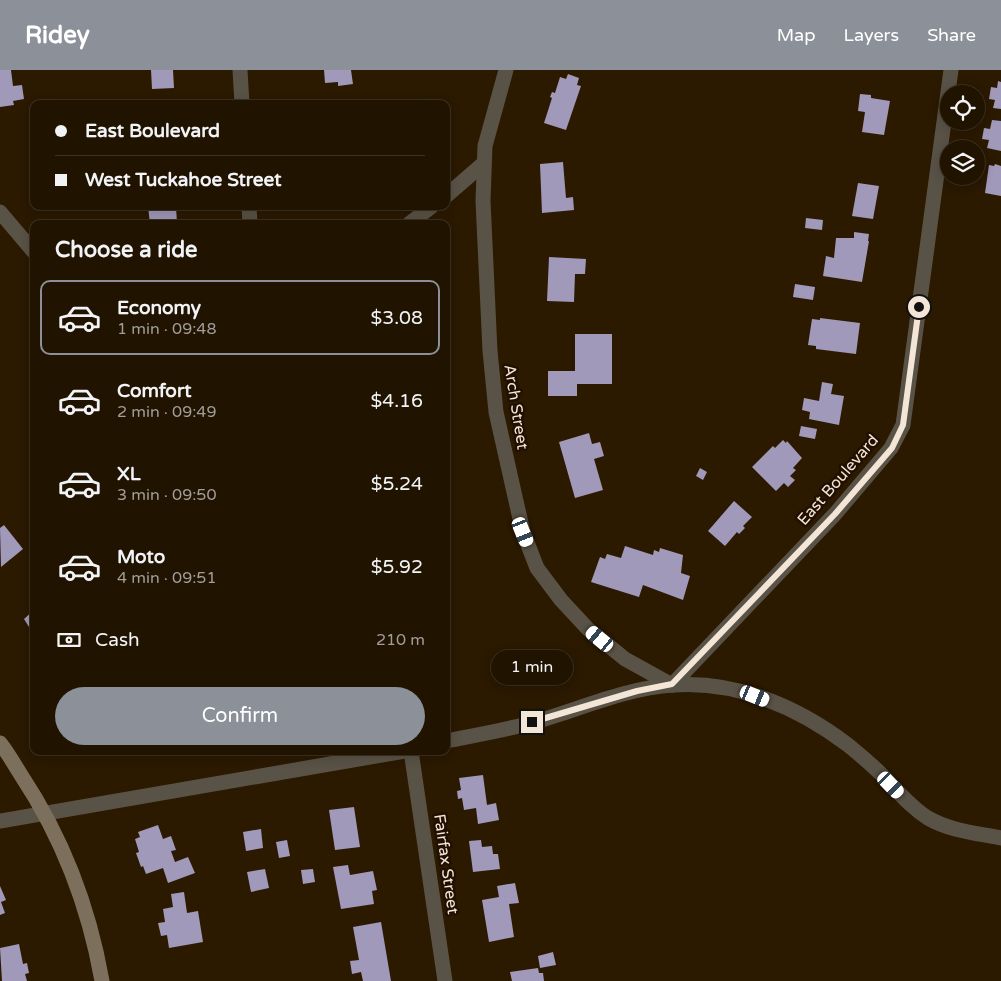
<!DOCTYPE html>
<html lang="en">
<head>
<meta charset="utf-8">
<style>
	:root { --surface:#201300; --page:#2d200f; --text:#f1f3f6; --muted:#a29e99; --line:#3d3222; --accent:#8c9099 }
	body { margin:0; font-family:"Varela Round",sans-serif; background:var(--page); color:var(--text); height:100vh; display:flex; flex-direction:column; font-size:19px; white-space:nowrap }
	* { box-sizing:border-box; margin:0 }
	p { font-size:16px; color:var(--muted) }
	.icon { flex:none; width:28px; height:28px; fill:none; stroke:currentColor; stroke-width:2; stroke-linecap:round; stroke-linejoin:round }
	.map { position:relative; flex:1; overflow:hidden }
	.panel { position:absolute; left:30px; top:150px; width:420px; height:535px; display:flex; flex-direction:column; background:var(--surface); border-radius:10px; box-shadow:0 2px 12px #0003,0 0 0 1px var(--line) }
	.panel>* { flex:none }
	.top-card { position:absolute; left:30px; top:30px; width:420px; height:110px; border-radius:10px; box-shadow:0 2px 12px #0003,0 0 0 1px var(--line); display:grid; align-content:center; height:110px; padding:0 25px; background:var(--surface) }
	.tools { position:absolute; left:940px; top:15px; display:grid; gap:10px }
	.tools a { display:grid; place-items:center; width:45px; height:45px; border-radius:50%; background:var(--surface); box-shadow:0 2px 12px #0003,0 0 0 1px var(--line); font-size:25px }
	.end { position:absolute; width:22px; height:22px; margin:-11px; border:6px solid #f3e6d7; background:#111; box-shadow:0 0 0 2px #111 }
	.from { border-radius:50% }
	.bubble { position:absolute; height:35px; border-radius:18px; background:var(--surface); box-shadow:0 2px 12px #0003,0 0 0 1px var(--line); font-size:16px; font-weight:600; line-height:35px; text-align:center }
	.car { position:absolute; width:15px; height:30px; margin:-15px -8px; border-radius:6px; box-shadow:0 0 4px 1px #0007; background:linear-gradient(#fff 24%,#345 0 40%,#fff 0 76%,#345 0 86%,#fff 0) }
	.top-card b { display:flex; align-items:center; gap:18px; height:48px; font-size:19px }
	.top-card b+b { border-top:1px solid var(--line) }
	.top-card i { width:12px; height:12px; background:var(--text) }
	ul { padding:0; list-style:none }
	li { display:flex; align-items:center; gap:15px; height:75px; margin:0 10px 8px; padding:0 15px; border:2px solid transparent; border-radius:10px }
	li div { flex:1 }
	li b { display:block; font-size:19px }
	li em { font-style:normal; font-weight:600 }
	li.active { border-color:var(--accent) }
	li>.icon { width:45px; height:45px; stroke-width:1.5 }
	h2 { padding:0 25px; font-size:22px; line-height:60px }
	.pay { display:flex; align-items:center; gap:12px; height:55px; padding:0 25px; font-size:19px }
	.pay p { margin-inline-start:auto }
	.action { display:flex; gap:10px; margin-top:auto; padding:10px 25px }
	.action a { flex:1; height:58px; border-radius:30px; background:var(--accent); color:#fff; font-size:20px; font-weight:600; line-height:58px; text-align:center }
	header { display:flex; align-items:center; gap:30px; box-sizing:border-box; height:70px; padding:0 25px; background:var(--accent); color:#fff }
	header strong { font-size:24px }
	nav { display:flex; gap:28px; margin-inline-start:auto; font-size:18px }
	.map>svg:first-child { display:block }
</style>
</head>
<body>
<header>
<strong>Ridey</strong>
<nav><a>Map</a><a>Layers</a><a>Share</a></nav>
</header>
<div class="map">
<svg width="1001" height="911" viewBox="0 0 1001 911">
	<rect width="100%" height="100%" fill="#2b1900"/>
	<g fill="#a099ba">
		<path d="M0,0H11L13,16L22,15L24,29L13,31L14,35L0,37Z"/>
		<path d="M151,0H173L174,18L152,19Z"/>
		<path d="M324,0H351L353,14L338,16V12L325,13Z"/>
		<path d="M568,4L579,8L577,15L581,16L566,60L544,53L552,28L550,27L552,22L555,23L560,7L566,9Z"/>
		<path d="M998,11L1001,12V39L993,38L995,30L989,29L991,17L997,18Z"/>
		<path d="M860,24L871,25V28L890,31L884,65L862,62L865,42L858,41Z"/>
		<path d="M992,50L1001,51V81L987,78L989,70L982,69L984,58L990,59Z"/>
		<path d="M563,92L566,128L573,127L574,140L542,143L540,94Z"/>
		<path d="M995,94L1001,96V126L985,123L989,95L994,96Z"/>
		<path d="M858,113L879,116L873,149L852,146Z"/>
		<path d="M148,136H176L177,154H150Z"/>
		<path d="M806,148L823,150L822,160L805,158Z"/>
		<path d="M854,162L869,164L868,171H869L862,212L823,206L826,186L834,188L836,168H854Z"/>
		<path d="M549,187L586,189L585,204H575L574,232L547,231Z"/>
		<path d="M795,214L815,217L813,230L793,227Z"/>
		<path d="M820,248L860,253L856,284L816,279V276L808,275L812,249L820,250Z"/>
		<path d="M575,264H612V314H577V326H548V301H575Z"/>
		<path d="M822,312L833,314L831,324L844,326L839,355L809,349L810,342L802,340L804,328L819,331Z"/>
		<path d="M801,356L817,359L815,369L799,366Z"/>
		<path d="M589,363L592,374L600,372L604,386L594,389L603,420L575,428L559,372Z"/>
		<path d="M783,370L786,373L787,371L802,388L793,398L796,400L790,406L795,410L788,417L784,413L776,421L752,397L773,376L775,378Z"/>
		<path d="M700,398L707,402L703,410L696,406Z"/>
		<path d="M734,431L752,447L743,456L745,458L739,464L737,462L725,476L708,461Z"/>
		<path d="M4,455L23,479L1,497L0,458Z"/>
		<path d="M625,476L653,485L654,480L659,482L660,478L683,485L681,503L690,506L683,530L643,515L639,527L591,512L600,487L605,489L607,484L621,488Z"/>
		<path d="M34,540V565L24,549Z"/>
		<path d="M483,705L487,735L496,733L499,750L478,754L476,738L464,740L462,728L458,729L457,721L461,720L459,708Z"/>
		<path d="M354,737L360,777L335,780L329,740Z"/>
		<path d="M158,755L163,769L171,766L176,780L171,781L175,792L188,787L195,803L168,813L163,798L146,804L143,796L141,797L136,783L139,782L135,769L140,767L138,762Z"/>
		<path d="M261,759L263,778L246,781L243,762Z"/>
		<path d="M287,770L290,786L279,788L276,772Z"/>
		<path d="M481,770L482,777L492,776L493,784H498L500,799L473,802L469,771Z"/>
		<path d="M348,795L350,805L373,801L377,820L372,821L374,834L341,839L333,797Z"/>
		<path d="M265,799L269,818L251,822L247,802Z"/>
		<path d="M313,799L315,812L303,814L301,800Z"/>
		<path d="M515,813L519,833L509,834L514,867L489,872L482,830L499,827L497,816Z"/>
		<path d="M0,816L6,830L1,832L5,843L0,845Z"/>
		<path d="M184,822L187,843L198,841L203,872L169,878L167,865L161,866L158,853L165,852L163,839L173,837L171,824Z"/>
		<path d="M381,852L391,911H363L361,902L352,904L350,891L359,890L353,857Z"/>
		<path d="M19,874L23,894L27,893L29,903L25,904L27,911H2L0,878Z"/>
		<path d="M553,882L556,895L540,898L538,886Z"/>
		<path d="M538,898L539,903H543L544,911H512L510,902Z"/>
	</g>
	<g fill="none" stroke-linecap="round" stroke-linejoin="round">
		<g stroke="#595246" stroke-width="15">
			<path d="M240,0L242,34"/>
			<path d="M506,0L485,76L483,131L490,281L496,342L523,462L537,498L561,530L588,559L625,589L672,615L835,444L891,378L903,355L951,0"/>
			<path d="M446,126L483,94"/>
			<path d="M249,136L250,154"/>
			<path d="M0,142L34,182"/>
			<path d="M409,154L432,136"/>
			<path d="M446,671C476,665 506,660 535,652C580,639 626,618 673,615C736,610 798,637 848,675C859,684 871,694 882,705C897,720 910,737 928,748C950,761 977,763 1001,768"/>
			<path d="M411,681L445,911"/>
			<path d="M0,751L405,681"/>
		</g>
		<path stroke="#7c705c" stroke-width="15" d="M0,673C8,683 14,694 21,705C62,767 89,837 102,911"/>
	</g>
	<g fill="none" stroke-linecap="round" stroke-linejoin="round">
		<path stroke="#f3e6d7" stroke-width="6" d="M532,652L637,621L672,614L835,444L892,378L903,355L919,237"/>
	</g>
	<g text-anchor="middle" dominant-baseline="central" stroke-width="5" stroke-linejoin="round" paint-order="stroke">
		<g font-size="16" fill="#f3e6d7" stroke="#211000">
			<text transform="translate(516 337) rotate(81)">Arch Street</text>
			<text transform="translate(838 410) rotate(-49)">East Boulevard</text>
			<text transform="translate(446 794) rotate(82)">Fairfax Street</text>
		</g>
	</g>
</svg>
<div class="tools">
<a><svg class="icon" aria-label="locate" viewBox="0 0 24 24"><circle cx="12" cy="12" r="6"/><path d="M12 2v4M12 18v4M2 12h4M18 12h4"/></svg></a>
<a><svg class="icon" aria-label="layers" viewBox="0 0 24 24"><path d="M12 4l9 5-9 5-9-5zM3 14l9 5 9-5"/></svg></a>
</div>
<i class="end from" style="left:919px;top:237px"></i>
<i class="end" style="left:532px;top:652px"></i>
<div class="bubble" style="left:491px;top:580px;width:82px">1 min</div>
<i class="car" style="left:523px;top:462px;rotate:158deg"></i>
<i class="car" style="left:600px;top:569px;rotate:310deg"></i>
<i class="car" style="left:755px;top:626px;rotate:112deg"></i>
<i class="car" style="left:891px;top:715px;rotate:136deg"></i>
<div class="top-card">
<b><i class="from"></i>East Boulevard</b>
<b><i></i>West Tuckahoe Street</b>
</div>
<section class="panel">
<h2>Choose a ride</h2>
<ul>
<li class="active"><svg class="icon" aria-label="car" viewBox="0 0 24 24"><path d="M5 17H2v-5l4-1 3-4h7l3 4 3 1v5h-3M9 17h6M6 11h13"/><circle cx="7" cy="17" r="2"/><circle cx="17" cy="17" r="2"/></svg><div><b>Economy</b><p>1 min · 09:48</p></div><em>$3.08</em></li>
<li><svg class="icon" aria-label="car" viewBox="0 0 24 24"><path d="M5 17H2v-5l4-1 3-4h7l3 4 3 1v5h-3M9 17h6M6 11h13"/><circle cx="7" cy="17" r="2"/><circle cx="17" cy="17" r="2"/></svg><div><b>Comfort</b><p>2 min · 09:49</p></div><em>$4.16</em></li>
<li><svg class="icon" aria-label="car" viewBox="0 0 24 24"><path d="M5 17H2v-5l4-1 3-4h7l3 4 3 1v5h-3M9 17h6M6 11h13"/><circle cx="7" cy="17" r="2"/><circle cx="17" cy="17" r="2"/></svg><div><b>XL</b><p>3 min · 09:50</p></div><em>$5.24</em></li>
<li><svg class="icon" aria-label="car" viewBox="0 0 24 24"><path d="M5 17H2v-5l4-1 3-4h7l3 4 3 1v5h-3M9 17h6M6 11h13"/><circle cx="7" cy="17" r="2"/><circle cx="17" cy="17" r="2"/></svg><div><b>Moto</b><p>4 min · 09:51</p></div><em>$5.92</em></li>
</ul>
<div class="pay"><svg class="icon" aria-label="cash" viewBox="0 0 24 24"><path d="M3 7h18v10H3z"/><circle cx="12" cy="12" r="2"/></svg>Cash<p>210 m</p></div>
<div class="action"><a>Confirm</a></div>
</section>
</div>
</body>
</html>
